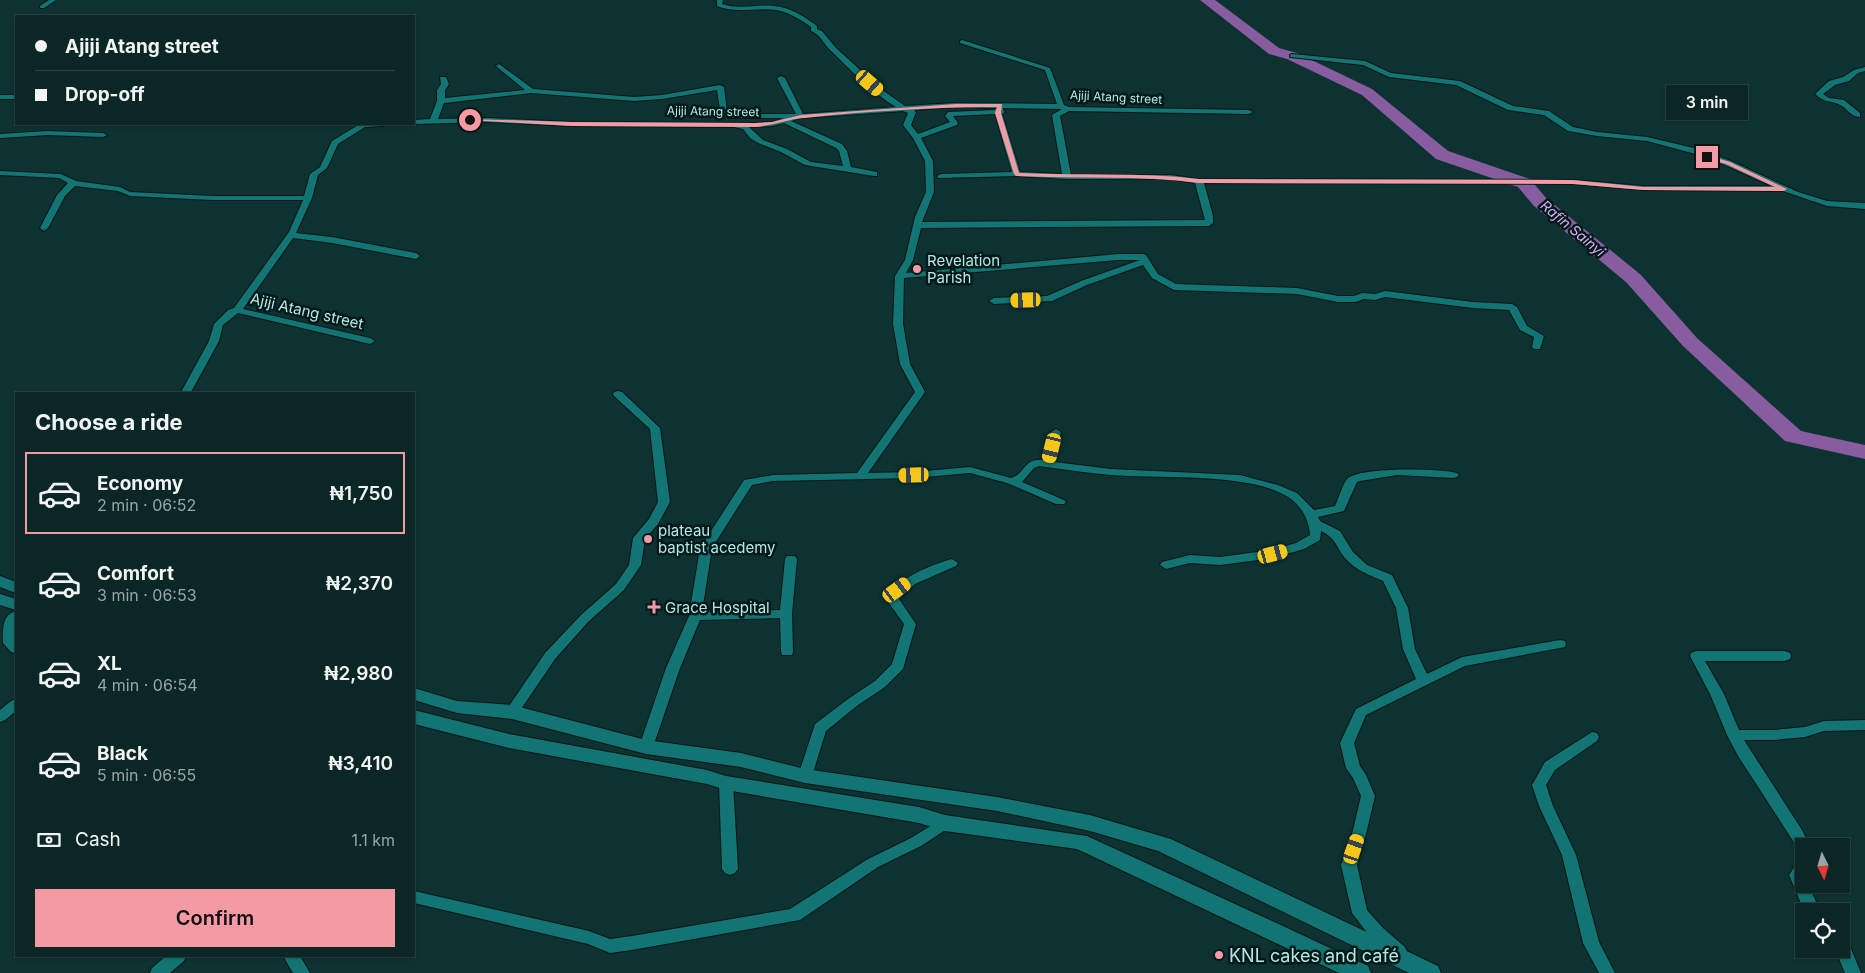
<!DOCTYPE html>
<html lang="en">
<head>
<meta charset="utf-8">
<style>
	:root { --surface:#0a2625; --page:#132e2d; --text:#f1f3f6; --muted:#99a5a7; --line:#2a4342; --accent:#f49aa5 }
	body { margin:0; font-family:Inter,sans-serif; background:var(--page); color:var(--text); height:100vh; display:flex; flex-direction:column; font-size:19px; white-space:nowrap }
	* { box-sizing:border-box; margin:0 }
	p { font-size:16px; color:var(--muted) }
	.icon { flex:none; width:28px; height:28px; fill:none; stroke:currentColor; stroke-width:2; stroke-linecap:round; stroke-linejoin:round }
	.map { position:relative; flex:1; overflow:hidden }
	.sheet { position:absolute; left:15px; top:392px; width:400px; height:565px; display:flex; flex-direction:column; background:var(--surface); border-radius:0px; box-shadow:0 1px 4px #0004,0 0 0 1px var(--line) }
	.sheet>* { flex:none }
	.guide { position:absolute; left:15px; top:15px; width:400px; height:110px; border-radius:0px; box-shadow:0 1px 4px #0004,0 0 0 1px var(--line); display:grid; align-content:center; height:110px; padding:0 20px; background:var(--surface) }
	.needle { width:32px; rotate:175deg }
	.tools { position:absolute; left:1795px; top:838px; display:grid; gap:10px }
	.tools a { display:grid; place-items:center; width:55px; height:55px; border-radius:0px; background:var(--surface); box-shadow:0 1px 4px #0004,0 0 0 1px var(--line); font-size:25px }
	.end { position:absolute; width:22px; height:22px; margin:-11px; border:6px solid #f49aa5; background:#111; box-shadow:0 0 0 2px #111 }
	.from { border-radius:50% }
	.bubble { position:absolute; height:35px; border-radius:0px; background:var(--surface); box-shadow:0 1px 4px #0004,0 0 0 1px var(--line); font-size:16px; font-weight:600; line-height:35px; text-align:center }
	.car { position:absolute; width:15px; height:30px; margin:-15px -8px; border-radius:6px; box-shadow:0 0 4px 1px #0007; background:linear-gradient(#f5c518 24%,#345 0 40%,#f5c518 0 76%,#345 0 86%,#f5c518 0) }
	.guide b { display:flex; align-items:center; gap:18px; height:48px; font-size:19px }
	.guide b+b { border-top:1px solid var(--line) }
	.guide i { width:12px; height:12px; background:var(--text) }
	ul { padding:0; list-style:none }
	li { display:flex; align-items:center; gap:15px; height:82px; margin:0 10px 8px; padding:0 10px; border:2px solid transparent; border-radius:0px }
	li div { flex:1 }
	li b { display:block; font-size:19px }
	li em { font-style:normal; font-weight:600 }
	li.on { border-color:var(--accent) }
	li>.icon { width:45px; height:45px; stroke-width:1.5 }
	h2 { padding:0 20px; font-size:22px; line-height:60px }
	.pay { display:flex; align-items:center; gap:12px; height:55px; padding:0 20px; font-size:19px }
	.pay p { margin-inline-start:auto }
	.action { display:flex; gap:10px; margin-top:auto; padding:10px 20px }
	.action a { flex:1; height:58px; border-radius:0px; background:var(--accent); color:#111; font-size:20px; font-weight:600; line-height:58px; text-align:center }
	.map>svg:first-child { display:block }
</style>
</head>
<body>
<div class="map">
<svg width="1865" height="973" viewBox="0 0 1865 973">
	<rect width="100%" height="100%" fill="#0d3231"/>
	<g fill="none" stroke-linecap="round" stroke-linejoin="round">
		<path fill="#875da0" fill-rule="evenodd" d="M1200,0H1215L1279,48L1297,53L1372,89L1448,151L1530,179L1546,198L1640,274L1697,338L1801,431L1865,445V459L1785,441L1683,346L1626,282L1534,206L1518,187L1436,159L1362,95L1287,59L1269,54Z"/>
		<g stroke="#081717" stroke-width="2">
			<g id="minor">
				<path d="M49,0H56L44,8H40V6Z"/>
				<path d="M717,0H723L722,4C739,10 757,4 774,6C790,7 805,17 817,26V29L822,31L836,48L881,89L905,106L956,103L1057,104L1045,70L960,43V41L962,40L1050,68L1064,105L1069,107L1249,110L1253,112L1249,114L1069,111L1060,116L1071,175H1170L1199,179L1573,180L1643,186H1772L1725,165L1692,153L1647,141L1597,136L1568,131L1544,115L1508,110L1456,85L1389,77L1363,65L1290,57V55L1292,54L1365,61L1391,73L1460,81L1513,106L1549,111L1573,127L1597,132L1647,137L1698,149L1731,161L1798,192L1827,201L1865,203V209L1827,206L1783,191L1643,190L1573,184L1204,183L1213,216V223L1209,226L921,228L913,260L906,273L1119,254H1143L1146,255L1158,274L1176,284L1297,288L1338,296H1354L1362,293L1375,294L1385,291L1473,302L1512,304L1517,307L1527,326L1544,336L1540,349H1534L1532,347L1534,337L1520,330L1509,310L1473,308L1385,297L1375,300L1363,299L1356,302H1338L1297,294L1174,290L1152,278L1143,265L1087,285L1052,301L994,304L989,301L994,298L1047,296L1081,281L1140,260H1119L904,278L903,324L910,364L925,392L868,473L914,472L970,467L1011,478C1025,475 1023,458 1043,460L1051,432L1056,429L1061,432L1054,462L1111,469L1240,475L1278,485L1297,493L1314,510L1335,506C1338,500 1344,481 1348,478C1361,467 1440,468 1457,473L1459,475L1457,477L1453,478L1397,475L1360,481L1357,482L1344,511L1318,517L1320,521L1340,531L1353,552L1367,565L1392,575L1408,608L1415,649L1427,674L1462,657L1560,640L1565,641L1566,644L1565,647L1560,648L1465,666L1366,715L1354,743L1360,766L1366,775L1375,796L1366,834L1357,865L1367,910L1383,928L1405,947L1407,952L1405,957L1399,959L1393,957L1371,938L1352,913L1341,865L1352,834L1361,796L1353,778L1346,768L1340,743L1356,709L1416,679L1403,649L1396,608L1383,581C1369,575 1355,570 1345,558C1335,546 1337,539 1321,531L1320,540L1304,549L1273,558L1220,565L1190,563L1166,569L1160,565L1162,562L1190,555L1220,557L1272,550L1296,543L1310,535C1309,520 1302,506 1288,497C1249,472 1159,479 1111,475C1087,473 1063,469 1039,466L1034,468L1022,482L1064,500L1066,502L1064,504H1056L1007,483L970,473L914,478L773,481L752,485L712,548L702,612L780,610L785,559L787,556H795L797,559L792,614L793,652L792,655H782L781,652L780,618L700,620L680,668L653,747L651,751L646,752L641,751L639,747L666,668L689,616L700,548L744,480L773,475L857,473L915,392L900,364L893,324L895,276L905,260L915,217L926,192L925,161L913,138L903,125L908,113L903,111L801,118L791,121L842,144L847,151L851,167L877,172V176H874L805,165L781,152L758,143L750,138L743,129L734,127L572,126L489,122L414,124H412H414V120L430,119L437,101V90L441,84L440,77H446L449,84L445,90V98L525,90L497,67L496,66L499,64L533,89L634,97L662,95L720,85L724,87L727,112L733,114H796L777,78L781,76L785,78L803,114L896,107C872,93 850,69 830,50C823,43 820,34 811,31V27C801,20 789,12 776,10C756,7 737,14 717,6ZM717,90L721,116L733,118H784L772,122L755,123L572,122L489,118L438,119L444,103L531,93L634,101L662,99ZM956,107L996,108L995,110L948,112L945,116L950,122L918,134L911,125L916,112L914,110ZM1003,108L1062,109L1052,115L1062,174L1020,172L1002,114L1005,112L1003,110ZM995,114L1012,172L941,174L937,176L938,178L1017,176L1067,179H1170L1195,183L1205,220L922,222L934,192L933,161L921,138L957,125L958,123L953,116ZM784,123L836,148L839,151L843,166L811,162L787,149L763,140L749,127L772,126Z"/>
				<path d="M1865,67V71L1858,73L1849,81L1835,85L1823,94L1829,98L1844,100L1860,113V117C1850,117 1847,107 1838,104C1828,100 1825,103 1815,94L1829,81L1843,77L1854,70Z"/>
				<rect x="0" y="95" width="16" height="4"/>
				<path d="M360,124H387L383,126L365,127L338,144L327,168L318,175L312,198L296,233L332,237L416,253L420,256L416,259L332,243L293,238L243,309L370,338L375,341L370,344L238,313L223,325L219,341L190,394H180L209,341L214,324L228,310L234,308L289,232L303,200H212L130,196L118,191L75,186L65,196L48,228L44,231L40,228L57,195L68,183L59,178L0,175V171L61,174L76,181L120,187L130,192L212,196H304L310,174L320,167L332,141Z"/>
				<path d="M48,131L103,133L107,135L103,137L48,135L0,138V134Z"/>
				<path d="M618,391L622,392L660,428L670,502L658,524L645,539L641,565L624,590L589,621L555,659L517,715L512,717L507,715L505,712L507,709L545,653L581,615L616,584L629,565L633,538L649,519L658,502L650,429L614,396L613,394L614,392Z"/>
				<path d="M952,559L958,563L956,566L915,584L899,599L916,624L903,669L885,687L858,705L826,731L812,776L810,780L805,781L800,780L798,776L815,724L848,699L875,681L892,664L904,624L886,599C900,577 928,566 952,559Z"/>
				<path d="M16,611V653L11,652L3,643C3,631 1,615 16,611Z"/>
				<path d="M1696,651H1785L1790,653L1791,656L1790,659L1785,661H1705L1724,694L1739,730H1774L1805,727L1824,721L1865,720V730L1824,731L1805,737L1774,740H1744L1802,830L1810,846H1804V884H1808L1817,904L1823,911H1805L1803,908L1789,875L1795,866V844L1738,756L1727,735L1710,694L1690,656L1691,653Z"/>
				<path d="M16,699V711L5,720L0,722V710L11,701Z"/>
				<path d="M1592,732L1597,733L1599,737L1597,741L1555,770L1546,785L1553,806L1576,855L1599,942L1615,973H1599L1583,943L1562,855L1539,806L1532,785L1545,762Z"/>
				<path d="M726,778L731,779L733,783L738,869L735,873L730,875L725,873L722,869L719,783L721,779Z"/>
				<path d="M945,817L950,819L952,823L950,827L921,846L878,867L800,920L632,950L610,953L588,944L414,903V891L589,931L610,939L632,936L790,909L868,859L911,838Z"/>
				<path d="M1841,937L1847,939L1861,973H1845L1835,949H1841Z"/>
				<path d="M166,956H186L184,961L170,973H150L152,968Z"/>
				<path d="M283,956H300L310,973H293Z"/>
			</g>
		</g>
		<g stroke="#081717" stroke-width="2">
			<g id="secondary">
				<path d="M0,576L16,582V593L0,587Z"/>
				<path d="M0,594L16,599V610L0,605Z"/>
				<path d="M414,688L457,701L512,705L646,740L741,753L805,769L997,797L1090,815L1171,839L1438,966L1441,973H1409L1158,851L1090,831L997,811L805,783L741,767L646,754L512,719L457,713L414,700Z"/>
				<path d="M414,710L509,734L707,770L726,776L919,807L945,815L1087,836L1283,926L1368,966L1371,973H1339L1077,849L945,831L919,823L726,790L707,784L509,748L414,724Z"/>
			</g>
		</g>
		<use href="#minor" fill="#137573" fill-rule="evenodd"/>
		<use href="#secondary" fill="#137573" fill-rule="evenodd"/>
	</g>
	<path fill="#f49aa5" d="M956,104H1002L1001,113L1019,173C1079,176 1140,172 1199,179L1573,180L1643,187H1775L1726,164L1705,158L1707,155L1730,162L1787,189L1784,191L1643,190L1573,184L1199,183C1139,175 1077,179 1016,176L1014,174L995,113L997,107C933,107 868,111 804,118C788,119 772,126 755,127L572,126L468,120L470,119L572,122L755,123L772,122L801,115Z"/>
	<g fill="#f49aa5" stroke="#011918" stroke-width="2">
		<circle cx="917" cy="269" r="5"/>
		<circle cx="648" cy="539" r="5"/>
		<path d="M651.5 599.5h5v5h5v5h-5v5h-5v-5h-5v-5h5z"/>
		<circle cx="1219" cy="955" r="5"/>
	</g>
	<g text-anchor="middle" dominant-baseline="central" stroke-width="5" stroke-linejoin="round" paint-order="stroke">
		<g font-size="12" fill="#b5e8e5" stroke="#011918">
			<text transform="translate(1116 97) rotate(3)">Ajiji Atang street</text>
			<text transform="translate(713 111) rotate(1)">Ajiji Atang street</text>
		</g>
		<g font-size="14" font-style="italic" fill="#deb0fa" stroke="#011918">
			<text transform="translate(1573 228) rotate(40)">Rafin Sainyi</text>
		</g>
		<g font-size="15" fill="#b5e8e5" stroke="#011918" text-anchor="start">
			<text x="927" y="260">Revelation<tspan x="927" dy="17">Parish</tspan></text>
			<text x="658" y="530">plateau<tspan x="658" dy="17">baptist acedemy</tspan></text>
			<text x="665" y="607">Grace Hospital</text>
		</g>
		<g font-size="15" fill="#b5e8e5" stroke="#011918">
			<text transform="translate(307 311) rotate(13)">Ajiji Atang street</text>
		</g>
		<g font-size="18" fill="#b5e8e5" stroke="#011918" text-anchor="start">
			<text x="1229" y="955">KNL cakes and café</text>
		</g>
	</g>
</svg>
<div class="tools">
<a><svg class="needle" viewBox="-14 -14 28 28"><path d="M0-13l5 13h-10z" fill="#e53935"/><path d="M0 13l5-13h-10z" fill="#99a5a7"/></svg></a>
<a><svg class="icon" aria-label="locate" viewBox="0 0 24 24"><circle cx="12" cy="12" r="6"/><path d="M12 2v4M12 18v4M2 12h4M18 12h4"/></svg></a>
</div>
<i class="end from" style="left:470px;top:120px"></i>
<i class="end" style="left:1707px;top:157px"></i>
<div class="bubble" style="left:1666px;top:85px;width:82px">3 min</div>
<i class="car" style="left:870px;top:83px;rotate:131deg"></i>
<i class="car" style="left:1026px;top:300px;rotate:268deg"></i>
<i class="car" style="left:1052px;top:448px;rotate:194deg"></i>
<i class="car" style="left:914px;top:475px;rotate:268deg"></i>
<i class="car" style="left:1273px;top:554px;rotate:75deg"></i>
<i class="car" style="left:897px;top:590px;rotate:54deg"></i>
<i class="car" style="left:1354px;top:849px;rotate:19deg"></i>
<div class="guide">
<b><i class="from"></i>Ajiji Atang street</b>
<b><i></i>Drop-off</b>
</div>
<section class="sheet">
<h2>Choose a ride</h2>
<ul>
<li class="on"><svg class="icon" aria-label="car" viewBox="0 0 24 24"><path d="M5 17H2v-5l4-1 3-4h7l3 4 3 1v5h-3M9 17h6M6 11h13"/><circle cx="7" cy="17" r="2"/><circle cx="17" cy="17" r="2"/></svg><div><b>Economy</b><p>2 min · 06:52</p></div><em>₦1,750</em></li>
<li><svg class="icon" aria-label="car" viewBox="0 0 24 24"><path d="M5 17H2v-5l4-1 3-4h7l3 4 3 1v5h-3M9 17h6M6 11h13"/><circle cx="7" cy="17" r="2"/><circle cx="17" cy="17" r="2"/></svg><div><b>Comfort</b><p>3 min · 06:53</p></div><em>₦2,370</em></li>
<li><svg class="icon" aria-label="car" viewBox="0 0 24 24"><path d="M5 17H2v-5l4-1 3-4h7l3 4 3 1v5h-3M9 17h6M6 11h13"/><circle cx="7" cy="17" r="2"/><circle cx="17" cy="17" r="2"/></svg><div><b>XL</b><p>4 min · 06:54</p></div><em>₦2,980</em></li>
<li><svg class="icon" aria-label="car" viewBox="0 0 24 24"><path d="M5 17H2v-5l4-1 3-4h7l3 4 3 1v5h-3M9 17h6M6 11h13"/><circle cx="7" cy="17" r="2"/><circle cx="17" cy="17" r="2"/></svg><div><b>Black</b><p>5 min · 06:55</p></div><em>₦3,410</em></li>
</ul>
<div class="pay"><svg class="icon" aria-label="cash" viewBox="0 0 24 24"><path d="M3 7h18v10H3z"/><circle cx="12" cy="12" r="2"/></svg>Cash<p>1.1 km</p></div>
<div class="action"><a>Confirm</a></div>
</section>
</div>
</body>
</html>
